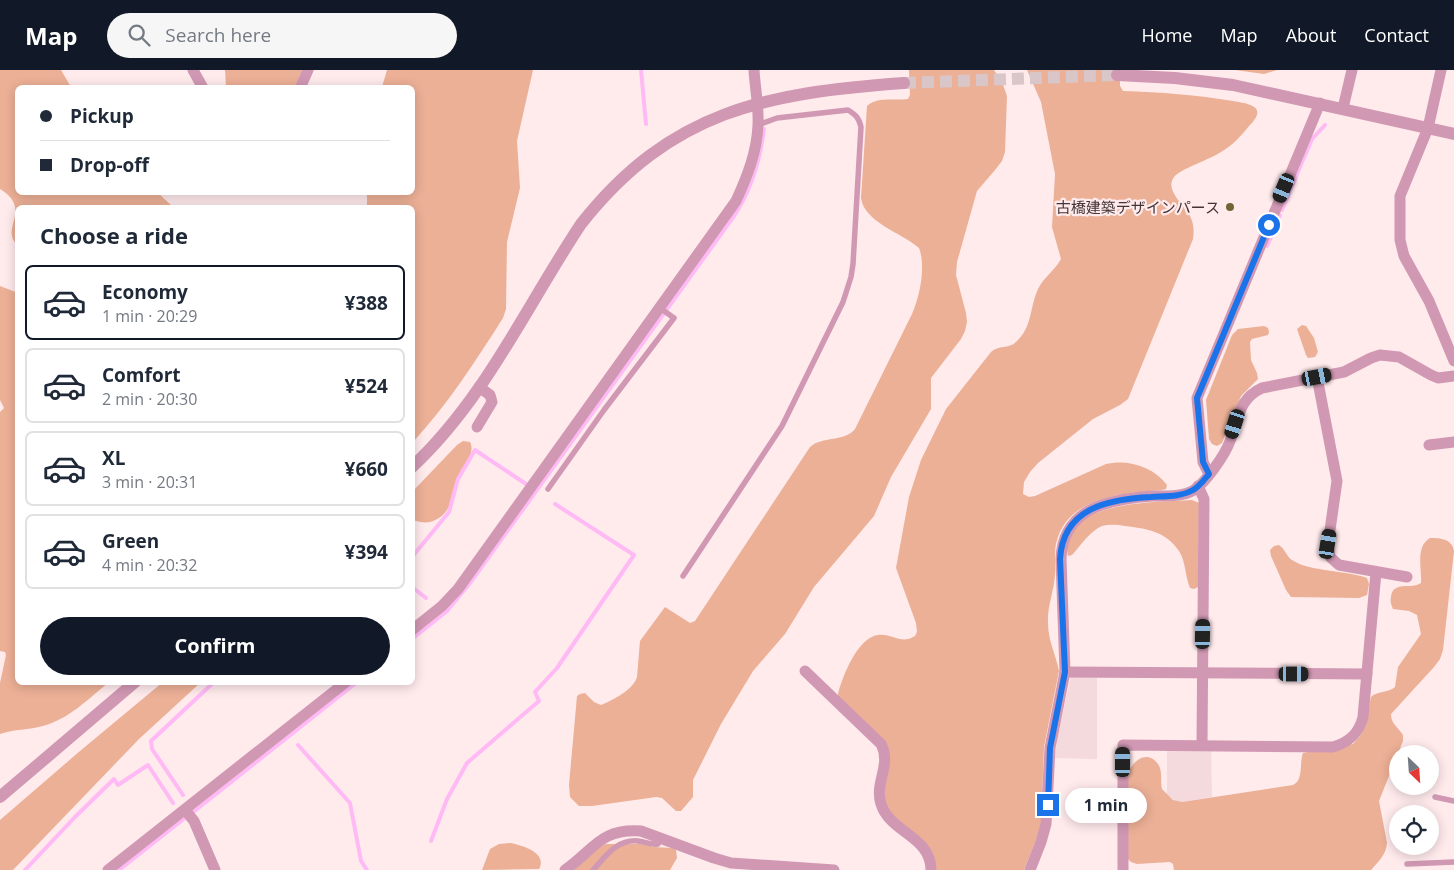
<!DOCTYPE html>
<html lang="en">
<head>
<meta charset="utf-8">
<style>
	:root { --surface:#fff; --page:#f6f6f7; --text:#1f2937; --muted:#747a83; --line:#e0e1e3; --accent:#111827 }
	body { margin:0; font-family:"Open Sans","Noto Sans JP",sans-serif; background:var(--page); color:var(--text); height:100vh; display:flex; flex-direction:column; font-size:19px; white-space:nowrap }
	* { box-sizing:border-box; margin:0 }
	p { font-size:16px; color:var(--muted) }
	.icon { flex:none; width:28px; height:28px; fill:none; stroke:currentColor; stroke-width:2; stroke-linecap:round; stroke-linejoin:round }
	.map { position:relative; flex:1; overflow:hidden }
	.sheet { position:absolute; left:15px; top:135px; width:400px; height:480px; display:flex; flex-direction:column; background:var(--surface); border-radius:8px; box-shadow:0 2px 12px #0003 }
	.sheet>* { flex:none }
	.banner { position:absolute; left:15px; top:15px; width:400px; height:110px; border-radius:8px; box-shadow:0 2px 12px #0003; display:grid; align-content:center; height:110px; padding:0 25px; background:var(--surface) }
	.needle { width:32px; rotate:155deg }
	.fabs { position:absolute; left:1389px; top:675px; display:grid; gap:10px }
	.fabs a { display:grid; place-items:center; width:50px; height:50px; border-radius:50%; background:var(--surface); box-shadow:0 2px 12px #0003; font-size:25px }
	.end { position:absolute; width:22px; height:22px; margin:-11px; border:6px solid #1a73e8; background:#fff; box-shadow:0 0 0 2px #fff }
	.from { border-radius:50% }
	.bubble { position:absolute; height:35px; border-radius:18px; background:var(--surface); box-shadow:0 2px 12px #0003; font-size:16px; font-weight:700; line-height:35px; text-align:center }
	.car { position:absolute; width:15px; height:30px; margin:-15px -8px; border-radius:6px; box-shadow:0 0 4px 1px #0007; background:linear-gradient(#222 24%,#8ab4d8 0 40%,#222 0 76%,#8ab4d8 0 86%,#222 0) }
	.banner b { display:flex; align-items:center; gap:18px; height:48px; font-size:19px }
	.banner b+b { border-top:1px solid var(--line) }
	.banner i { width:12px; height:12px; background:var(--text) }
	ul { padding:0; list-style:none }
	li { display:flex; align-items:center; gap:15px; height:75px; margin:0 10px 8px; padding:0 15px; border:2px solid var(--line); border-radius:8px }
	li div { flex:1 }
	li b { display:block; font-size:19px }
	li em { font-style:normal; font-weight:700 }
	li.active { border-color:var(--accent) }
	li>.icon { width:45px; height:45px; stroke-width:1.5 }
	h2 { padding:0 25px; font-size:22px; line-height:60px }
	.action { display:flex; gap:10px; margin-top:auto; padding:10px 25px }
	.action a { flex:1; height:58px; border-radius:30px; background:var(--accent); color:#fff; font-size:20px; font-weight:700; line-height:58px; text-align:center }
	header { display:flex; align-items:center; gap:30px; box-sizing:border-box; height:70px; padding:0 25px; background:var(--accent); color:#fff }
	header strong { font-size:24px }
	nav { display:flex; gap:28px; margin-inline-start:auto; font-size:18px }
	.search { width:350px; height:45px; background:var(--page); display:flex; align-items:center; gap:12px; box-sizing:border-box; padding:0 18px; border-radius:28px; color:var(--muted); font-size:19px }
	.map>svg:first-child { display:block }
</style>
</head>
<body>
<header>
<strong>Map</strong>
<div class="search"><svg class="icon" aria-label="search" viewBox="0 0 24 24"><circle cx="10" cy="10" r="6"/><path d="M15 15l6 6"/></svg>Search here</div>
<nav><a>Home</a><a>Map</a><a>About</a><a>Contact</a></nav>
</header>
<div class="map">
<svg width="1454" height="800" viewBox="0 0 1454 800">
	<rect width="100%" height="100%" fill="#ffeaec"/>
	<g fill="#f4d9dd">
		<path d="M1071,606H1097V689L1055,688L1057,669Z"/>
		<path d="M1167,680H1211L1212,727L1182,732H1177L1167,725Z"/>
	</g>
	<g fill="#ecb096">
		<path d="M0,0H61L71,17L18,18V122L158,123L171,135L178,137L18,138L17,174C0,159 33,139 0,119Z"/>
		<path d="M225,0H302L294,18L226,17Z"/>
		<path d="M387,0H533L517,71L520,118L507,172L506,239L503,248C475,292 448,334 413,372L412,138L367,137V123L412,122V18L382,17Z"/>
		<path d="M909,0H994L1002,12L1007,26L1005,82L1002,91L995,100L977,121L957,192L956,205L966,243L967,252L965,261L961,269L931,308V339L891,407L874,446L814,517L785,564L753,601L721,654L693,710V727L681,741H676L662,728L656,727L592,736H579L570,727L569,715L577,626L580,624L585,623L594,632L601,635C613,630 633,620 637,607L640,571L665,537L690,553L695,551L810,377C822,366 845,372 855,359L912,244C920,226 926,196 919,178C902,163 864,152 861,128L867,36C878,26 894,31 908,29L910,25Z"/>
		<path d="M1027,0H1120V16L1123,21C1160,22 1197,25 1233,31C1251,34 1268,37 1249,56C1241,66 1232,76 1221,82C1211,89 1180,99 1174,107C1164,120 1185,136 1190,146C1194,154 1194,161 1193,169L1128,329L1120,335L1093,349L1038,393L1030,402L1024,412L1023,424L1029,427L1035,426L1106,394C1127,389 1153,396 1167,415L1166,419L1162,420C1123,423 1066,427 1056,474C1054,484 1056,495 1055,505C1054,521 1047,537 1048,553C1048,571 1056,585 1059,601L1044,677L1041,753L1036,770L1024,800H935L889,741L883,727L890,689L839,628L838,624C842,607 858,567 878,565C892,563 901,575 915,566L917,562L916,553L896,498L909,427L921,390L946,339L991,282C998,275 1009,279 1016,272C1033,256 1029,239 1038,219C1044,207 1055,200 1061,189L1052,157L1055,104L1041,32Z"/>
		<path d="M1235,0H1277L1264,4Z"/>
		<path d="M0,216L18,223V612L108,613C88,629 69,649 43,656C29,660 14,659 0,664V613L6,585L5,582L0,581V342L4,338L0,330Z"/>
		<path d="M1302,255L1306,256L1314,268L1318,282L1315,287L1308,288L1306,285L1297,259Z"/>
		<path d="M1264,256L1268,258L1269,262L1268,265L1252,269L1250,272L1251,290L1257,303L1258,309L1241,326L1222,373L1217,376L1212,374L1209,369L1206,330L1232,265L1238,259Z"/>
		<path d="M463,371L470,372C476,384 463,395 458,407C451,422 454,438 439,448C429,454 423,453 413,450V421L457,375Z"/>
		<path d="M1192,430L1199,433L1198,517L1194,519L1190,518C1185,506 1186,492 1179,481C1165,461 1148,459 1125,456C1118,455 1110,454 1102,456C1090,461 1080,476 1072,485L1068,486C1066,479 1068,474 1071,467C1073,464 1074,460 1076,457C1096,431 1162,432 1192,430Z"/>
		<path d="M1430,468C1441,468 1452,469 1454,481L1443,580L1440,589L1434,597L1391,644C1391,654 1398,657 1403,665V671L1379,731L1387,773C1386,785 1378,792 1371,800H1174L1173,794L1170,792L1137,794L1131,792L1128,789V704C1132,691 1147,679 1158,694C1163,701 1160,711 1162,719L1173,730L1182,732L1293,715C1304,710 1299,693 1303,683L1353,674L1360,666L1365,657L1371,627C1377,621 1388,623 1395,617L1398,597L1421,564L1417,545L1409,541L1393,539C1391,534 1390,532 1391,527C1393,510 1411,520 1421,513C1422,498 1415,477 1430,468Z"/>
		<path d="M1279,475C1285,479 1287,487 1292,490C1310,502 1346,500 1367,508L1369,514L1367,525L1359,528L1291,527L1286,520L1271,486L1270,480L1274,476Z"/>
		<path d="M163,612L200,613L139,669L13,800H0V750L80,681Z"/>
		<path d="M510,773C522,775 548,783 539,799L482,800L490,779L499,774Z"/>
		<path d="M606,774H640L654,777L672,778L676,780L677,788L670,800H574L598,778Z"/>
	</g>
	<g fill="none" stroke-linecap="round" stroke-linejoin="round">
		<g stroke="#ffbaf5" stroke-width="4">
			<path d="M641,0L646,54"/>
			<path d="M1303,90L1312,69L1325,55"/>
			<path d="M1282,140L1302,92"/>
			<path d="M1274,159L1280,145"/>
			<path d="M1267,176L1271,167"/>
			<path d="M412,487L449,442L458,409L475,380L526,414"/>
			<path d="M412,517L426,528"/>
			<path d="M412,569L447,541L470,513L734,146C751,120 760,91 764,59"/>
			<path d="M298,675L350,733L361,791L367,800"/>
			<path d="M183,725L152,679L151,671L214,612"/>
			<path d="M192,743L357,612"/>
			<path d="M431,771L447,729L467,693L539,631L535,622L557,598L634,485L555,434"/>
			<path d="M25,800L75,747L114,709L118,715L148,695L173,733"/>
			<path d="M119,800L186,747"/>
		</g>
		<path stroke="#d9c6c8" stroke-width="12" stroke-dasharray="12 6" stroke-linecap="butt" d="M904,13L1117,5"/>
		<g stroke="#d198b3" stroke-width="5.5">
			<path d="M548,419L604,340L674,248L660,238"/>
			<path d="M683,506L782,356L843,232L851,207L853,194L861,57C859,48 856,45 848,40L777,48L758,55"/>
			<path d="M1435,727L1454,731"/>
			<path d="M1407,794L1454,792"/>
			<path d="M593,800C606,786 617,769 638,771C645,772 651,775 658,774L661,768"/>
		</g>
		<g stroke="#d198b3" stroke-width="11">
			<path d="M193,0L203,18"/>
			<path d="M1441,0L1428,58L1400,126V170L1404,186L1429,231L1454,291"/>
			<path d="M300,18L308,0"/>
			<path d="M1343,38L1352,0"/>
			<path d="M1317,307L1337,411L1328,474L1330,487L1339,495L1407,507"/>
			<path d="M477,357L492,332L490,325L479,317"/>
			<path d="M1429,375L1454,372"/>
			<path d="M1209,404L1203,392L1197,328L1320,33"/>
			<path d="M1198,416L1204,429L1202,675"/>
			<path d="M412,560L442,536L458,519L736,131C747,107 757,82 758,55C759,37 755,18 754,0"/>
			<path d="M805,601L881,674C892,695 874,713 881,734C890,763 931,766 931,800"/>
			<path d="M1065,602L1367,604"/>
			<path d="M185,740L194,751L215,800"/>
			<path d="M108,800L346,612"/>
			<path d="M565,800C594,780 600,758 641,761L714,788L731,793L834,800"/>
			<path d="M1030,800L1041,772L1046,754L1050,678L1065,602L1061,489C1063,437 1110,429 1153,426C1166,426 1182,427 1194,420C1206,412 1225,385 1230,371C1239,349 1238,329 1262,318L1344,302L1371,288L1380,285L1399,287L1431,305L1438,308L1454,306"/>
			<path d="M1123,800V675L1333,677C1350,672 1359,663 1363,647L1376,502"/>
		</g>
		<g stroke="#d198b3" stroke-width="12">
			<path d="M1117,5L1175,8L1233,15L1454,64"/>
			<path d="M412,397C485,329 527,235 581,154C671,40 766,23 904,13"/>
			<path d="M0,727L135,612"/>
		</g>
	</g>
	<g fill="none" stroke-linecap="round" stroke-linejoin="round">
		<path stroke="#1a73e8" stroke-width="6" d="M1048,735L1050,678L1065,602L1060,489C1063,438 1108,429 1151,427C1164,426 1181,427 1193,420C1199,417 1204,410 1209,404L1203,392L1197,328L1269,155"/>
	</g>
	<circle fill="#6f6633" stroke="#ffeaec" stroke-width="2" cx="1230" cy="137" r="5"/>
	<g text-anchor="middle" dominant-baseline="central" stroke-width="4.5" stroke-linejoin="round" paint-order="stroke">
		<g font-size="15" fill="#433537" stroke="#ffeaec" text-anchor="end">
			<text x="1220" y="137">古橋建築デザインパース</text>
		</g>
	</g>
</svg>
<div class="fabs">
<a><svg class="needle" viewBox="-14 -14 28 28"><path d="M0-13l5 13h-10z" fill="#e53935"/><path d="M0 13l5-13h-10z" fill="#747a83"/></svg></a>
<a><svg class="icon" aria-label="locate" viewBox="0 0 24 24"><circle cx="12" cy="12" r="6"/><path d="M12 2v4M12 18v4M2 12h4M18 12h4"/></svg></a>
</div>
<i class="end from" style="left:1269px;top:155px"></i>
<i class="end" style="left:1048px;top:735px"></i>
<div class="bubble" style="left:1065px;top:718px;width:82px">1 min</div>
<i class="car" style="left:1284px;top:118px;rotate:203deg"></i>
<i class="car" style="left:1317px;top:307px;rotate:79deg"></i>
<i class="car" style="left:1235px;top:354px;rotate:198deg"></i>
<i class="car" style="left:1328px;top:474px;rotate:9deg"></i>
<i class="car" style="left:1203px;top:564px;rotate:1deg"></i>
<i class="car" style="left:1294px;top:604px;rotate:90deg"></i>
<i class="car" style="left:1123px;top:692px;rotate:0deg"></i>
<div class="banner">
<b><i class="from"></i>Pickup</b>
<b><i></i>Drop-off</b>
</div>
<section class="sheet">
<h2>Choose a ride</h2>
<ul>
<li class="active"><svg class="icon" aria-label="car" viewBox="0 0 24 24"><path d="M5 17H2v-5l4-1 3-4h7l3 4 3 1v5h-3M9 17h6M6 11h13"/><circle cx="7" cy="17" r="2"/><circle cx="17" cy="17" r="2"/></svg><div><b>Economy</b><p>1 min · 20:29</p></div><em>¥388</em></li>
<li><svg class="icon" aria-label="car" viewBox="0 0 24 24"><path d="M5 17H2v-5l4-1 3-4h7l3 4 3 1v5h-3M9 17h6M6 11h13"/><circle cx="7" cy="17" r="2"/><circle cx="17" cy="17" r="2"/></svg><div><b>Comfort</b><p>2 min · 20:30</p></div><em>¥524</em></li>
<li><svg class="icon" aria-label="car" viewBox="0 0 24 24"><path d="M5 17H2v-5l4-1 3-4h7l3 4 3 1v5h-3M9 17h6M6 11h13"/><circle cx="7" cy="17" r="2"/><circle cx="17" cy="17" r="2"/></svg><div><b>XL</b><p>3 min · 20:31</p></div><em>¥660</em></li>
<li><svg class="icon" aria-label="car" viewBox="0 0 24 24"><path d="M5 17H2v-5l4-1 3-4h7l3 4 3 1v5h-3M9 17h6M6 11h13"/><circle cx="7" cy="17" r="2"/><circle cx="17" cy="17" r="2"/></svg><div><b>Green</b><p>4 min · 20:32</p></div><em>¥394</em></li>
</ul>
<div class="action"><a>Confirm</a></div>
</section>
</div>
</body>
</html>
